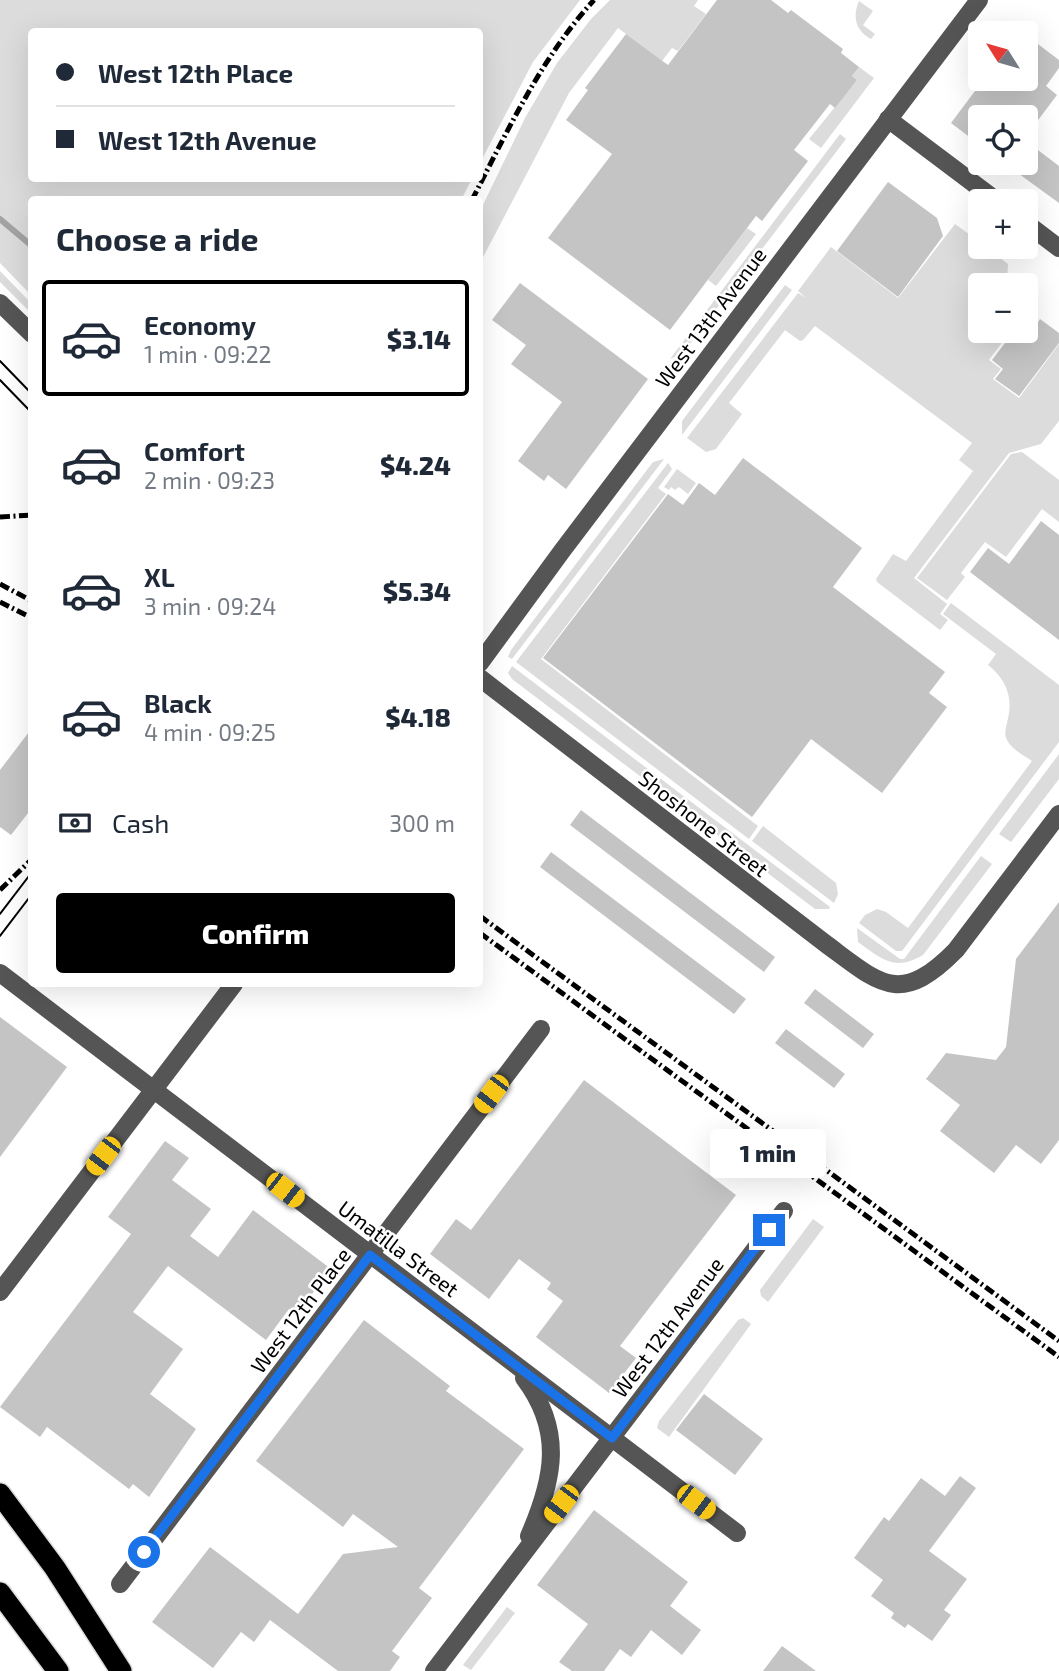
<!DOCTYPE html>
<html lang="en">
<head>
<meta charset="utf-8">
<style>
	:root { --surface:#fff; --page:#f2f2f3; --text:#1f2937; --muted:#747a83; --line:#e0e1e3; --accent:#000 }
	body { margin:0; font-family:"Exo 2",sans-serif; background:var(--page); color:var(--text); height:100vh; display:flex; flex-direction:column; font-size:26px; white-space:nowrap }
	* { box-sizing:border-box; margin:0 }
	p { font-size:23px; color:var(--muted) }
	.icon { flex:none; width:38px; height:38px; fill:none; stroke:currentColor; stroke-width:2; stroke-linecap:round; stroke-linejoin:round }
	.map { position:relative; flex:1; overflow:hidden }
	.details { position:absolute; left:28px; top:196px; width:455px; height:791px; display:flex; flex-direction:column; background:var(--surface); border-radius:7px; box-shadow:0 7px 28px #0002 }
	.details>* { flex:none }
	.guide { position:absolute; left:28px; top:28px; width:455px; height:154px; border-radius:7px; box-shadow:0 7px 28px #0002; display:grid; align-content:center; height:154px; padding:0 28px; background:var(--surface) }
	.needle { width:46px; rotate:307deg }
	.tools { position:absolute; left:968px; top:21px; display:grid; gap:14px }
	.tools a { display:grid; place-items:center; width:70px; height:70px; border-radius:7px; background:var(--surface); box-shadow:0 7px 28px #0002; font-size:35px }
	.end { position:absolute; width:32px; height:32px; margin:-16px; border:9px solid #1a73e8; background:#fff; box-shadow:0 0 0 4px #fff }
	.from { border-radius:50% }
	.bubble { position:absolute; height:49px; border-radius:7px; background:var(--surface); box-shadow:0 7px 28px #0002; font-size:23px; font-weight:800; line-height:49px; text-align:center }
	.car { position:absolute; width:21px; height:42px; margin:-21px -10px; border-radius:9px; box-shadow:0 0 5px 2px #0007; background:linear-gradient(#f5c518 24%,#345 0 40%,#f5c518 0 76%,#345 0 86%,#f5c518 0) }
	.guide b { display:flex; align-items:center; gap:24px; height:66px; font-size:26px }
	.guide b+b { border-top:2px solid var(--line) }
	.guide i { width:18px; height:18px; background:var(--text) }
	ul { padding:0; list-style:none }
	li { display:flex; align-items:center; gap:21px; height:116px; margin:0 14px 10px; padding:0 14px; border:4px solid transparent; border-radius:7px }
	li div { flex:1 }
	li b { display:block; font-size:26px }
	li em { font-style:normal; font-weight:800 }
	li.current { border-color:var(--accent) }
	li>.icon { width:63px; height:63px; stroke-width:1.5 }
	h2 { padding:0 28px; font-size:32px; line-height:84px }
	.pay { display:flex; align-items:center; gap:18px; height:77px; padding:0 28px; font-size:26px }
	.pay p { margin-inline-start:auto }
	.cta { display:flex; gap:14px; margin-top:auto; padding:14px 28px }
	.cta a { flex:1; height:80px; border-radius:7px; background:var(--accent); color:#fff; font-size:28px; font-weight:800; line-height:80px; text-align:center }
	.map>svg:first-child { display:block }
</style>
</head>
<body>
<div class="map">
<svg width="1059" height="1671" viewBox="0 0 1059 1671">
	<rect width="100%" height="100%" fill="#fff"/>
	<g fill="#dcdcdc">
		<path d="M0,0H580L533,62L480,163V32H32V178L472,179L461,200H32L31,295L0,263Z"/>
		<path d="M610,0H698L694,6L706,14L678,51L672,48L662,61L618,28L569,93L480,263V211L525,118L557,63L591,19Z"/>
		<path d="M859,1L873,11L863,25L875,34L871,39C856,31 852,17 859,1Z"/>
		<path d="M859,67L874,78L821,148L809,139L857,80L852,76Z"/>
		<path d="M840,134L846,139L682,354L670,359Z"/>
		<path d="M955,224L980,242V247H986L1008,264L1007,285H980V331H1004V340L989,360L1001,369L993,379L1019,398L1059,344V421L1041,444L1009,453L914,578L947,604L940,614L948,620L940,630L877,582L876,579L893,554L906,561L973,471L959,460L972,443L815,326L803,340L800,341L785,330L729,403L742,414L716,449L706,452L687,438L798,293L806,298L798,291L831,247L898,298Z"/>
		<path d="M747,228L756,234L716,286L708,280Z"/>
		<path d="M0,271L31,303V313L0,282Z"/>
		<path d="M785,285L792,290L682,435V421Z"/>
		<path d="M1022,452L1059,480V522L1042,509L1006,557L985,542L961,573L965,577L947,600L917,578L1011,454Z"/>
		<path d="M664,459L512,659L508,657L511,650L653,462Z"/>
		<path d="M668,463L672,469L658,488L666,494L541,659L758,826L749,839L516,662Z"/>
		<path d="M677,469L696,483L688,494L679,487L675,490L671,487L669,490L664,487Z"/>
		<path d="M951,603L1059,685V742L902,951H896L859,923L865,915L877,909L886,912L908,928L1032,761C1024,755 1011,749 1007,740C1003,733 1007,726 1008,718C1013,697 1006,679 988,665L996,654L943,614Z"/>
		<path d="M512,666L830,907L829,909H815L512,679L508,673Z"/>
		<path d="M1059,754V779L1011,842L999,834Z"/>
		<path d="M763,826L836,883L838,894L834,903L752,841Z"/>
		<path d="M981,856L992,864L923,955C894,972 882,959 858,942L857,928L900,959H904Z"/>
		<path d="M813,1219L824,1227L768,1302L761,1296L760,1290Z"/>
		<path d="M743,1318L751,1324L669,1437L657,1428L659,1421L738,1320Z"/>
		<path d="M507,1607L515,1613L471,1670L463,1665Z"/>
	</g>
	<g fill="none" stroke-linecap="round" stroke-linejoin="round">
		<path stroke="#a3a3a3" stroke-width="6" d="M0,219L32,246"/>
	</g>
	<g fill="#c4c4c4">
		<path d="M717,0H771L788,13L791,10L843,49L841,53L859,67L852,76L857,80L835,108L830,104L794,150L808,161L762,221L756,216L670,330L548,238L612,154L566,120L588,90L585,88L626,34L668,65Z"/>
		<path d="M1026,35L1059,60V68L1046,86L1057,95L1026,136V117H980V145L951,123L984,79H1026Z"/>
		<path d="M1026,141L1059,166V203L1004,163H1026Z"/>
		<path d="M888,182L937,218L943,236L898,297L837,251Z"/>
		<path d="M520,283L648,379L566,489L548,475L544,481L518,461L562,402L511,364L526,345L492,320Z"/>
		<path d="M1040,319L1059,333V343L1019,396L995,379L1003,369L992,360L1014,331H1032Z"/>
		<path d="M743,458L862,548L833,587L945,672L929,693L947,707L882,793L811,739L752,817L543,658L668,494L683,505L699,483L715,495Z"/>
		<path d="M1041,521L1059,535V640L970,572L988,548L1009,564Z"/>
		<path d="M32,728V808L11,835L0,827V770Z"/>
		<path d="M581,810L775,957L764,972L570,825Z"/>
		<path d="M551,852L746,999L734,1014L540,867Z"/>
		<path d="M1059,902V1140L1041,1164L1016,1145L994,1173L940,1131L960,1105L926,1079L946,1053L996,1060L1006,1047L1016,959Z"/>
		<path d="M815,989L874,1034L863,1048L804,1003Z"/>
		<path d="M0,1017L67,1067L0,1157Z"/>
		<path d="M786,1029L845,1074L834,1088L775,1043Z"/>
		<path d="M584,1080L736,1195L620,1346L636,1358L609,1393L536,1337L563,1301L547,1289L551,1283L519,1259L489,1299L430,1254L456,1219L471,1230Z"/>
		<path d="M165,1141L189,1158L172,1180L211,1209L190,1236L218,1257L253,1210L331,1269L296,1315L289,1309L266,1340L168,1266L133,1312L183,1349L150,1394L196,1429L149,1497L133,1484L129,1489L47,1427L40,1437L0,1407L131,1234L108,1217Z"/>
		<path d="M364,1320L450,1386L446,1391L524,1449L419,1588L432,1598L392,1651L400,1657L390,1671H338L270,1620L254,1642L241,1632L213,1668L152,1622L210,1547L298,1614L343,1554L398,1547L353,1514L343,1527L256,1461Z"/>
		<path d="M704,1394L763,1439L735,1475L676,1430Z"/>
		<path d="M960,1476L976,1488L929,1551L967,1579L944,1610L951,1615L932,1641L908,1624L905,1628L891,1618L894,1613L871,1596L883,1580L854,1558L884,1517L889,1521L921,1478L945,1496Z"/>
		<path d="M594,1510L688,1582L670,1606L701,1630L682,1655L651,1630L631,1657L620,1649L604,1671H572L559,1662L588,1624L537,1585Z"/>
		<path d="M782,1646L816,1671H763Z"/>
	</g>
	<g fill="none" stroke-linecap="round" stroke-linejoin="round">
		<g stroke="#dbdbdb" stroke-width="24">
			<g id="highway">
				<path d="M0,1494L55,1568L121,1671"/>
				<path d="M0,1593L58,1671"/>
			</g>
		</g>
		<g stroke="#555" stroke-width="18">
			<path d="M888,119L997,201"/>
			<path d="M1026,223L1059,248"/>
			<path d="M0,303L32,334"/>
			<path d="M480,663L562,551L979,0"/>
			<path d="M480,678L826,944C880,984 900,1007 956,950L1059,814"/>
			<path d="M0,973L737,1533"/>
			<path d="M0,1292L234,984"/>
			<path d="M524,1378C564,1431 554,1479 529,1536"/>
			<path d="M120,1584L541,1029"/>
			<path d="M434,1671L784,1211"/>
		</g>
		<use href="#highway" stroke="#000" stroke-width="21"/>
		<g stroke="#000" stroke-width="2">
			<path d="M0,361L32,394"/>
			<path d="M0,380L32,413"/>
			<path d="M0,914L32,872"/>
			<path d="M0,936L32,894"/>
		</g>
		<g stroke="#000" stroke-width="5" stroke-dasharray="10 3.5 2 3.5" stroke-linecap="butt">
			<path d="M472,200C508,130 541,58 594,0"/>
			<path d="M0,517L32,515"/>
			<path d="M0,584L32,601"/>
			<path d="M0,602L32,618"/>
			<path d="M0,890L32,859"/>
			<path d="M480,916L1059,1341"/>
			<path d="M480,933L1059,1357"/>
		</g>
	</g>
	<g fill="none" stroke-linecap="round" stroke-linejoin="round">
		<path stroke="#1a73e8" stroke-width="9" d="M144,1552L370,1255L612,1438L769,1230"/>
	</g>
	<g text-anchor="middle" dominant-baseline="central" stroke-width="5" stroke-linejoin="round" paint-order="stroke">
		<g font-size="21" fill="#000" stroke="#fff">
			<text transform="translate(710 317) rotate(-53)">West 13th Avenue</text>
			<text transform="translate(704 823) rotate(38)">Shoshone Street</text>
			<text transform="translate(399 1248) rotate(37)">Umatilla Street</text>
			<text transform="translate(300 1310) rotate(-53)">West 12th Place</text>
			<text transform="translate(667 1327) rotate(-53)">West 12th Avenue</text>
		</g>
	</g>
</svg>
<div class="tools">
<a><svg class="needle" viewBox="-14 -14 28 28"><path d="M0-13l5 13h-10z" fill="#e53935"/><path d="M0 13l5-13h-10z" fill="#747a83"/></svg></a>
<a><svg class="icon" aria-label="locate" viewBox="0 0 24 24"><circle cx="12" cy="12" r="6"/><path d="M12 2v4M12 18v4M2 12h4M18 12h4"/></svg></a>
<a>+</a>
<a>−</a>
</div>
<i class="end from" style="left:144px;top:1552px"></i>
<i class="end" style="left:769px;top:1230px"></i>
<div class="bubble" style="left:710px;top:1129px;width:116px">1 min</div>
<i class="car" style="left:491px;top:1094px;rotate:217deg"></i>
<i class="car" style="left:103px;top:1156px;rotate:217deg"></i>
<i class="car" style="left:285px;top:1190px;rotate:128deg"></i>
<i class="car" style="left:696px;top:1502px;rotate:127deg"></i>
<i class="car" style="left:561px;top:1504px;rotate:217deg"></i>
<div class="guide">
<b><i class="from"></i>West 12th Place</b>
<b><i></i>West 12th Avenue</b>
</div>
<section class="details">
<h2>Choose a ride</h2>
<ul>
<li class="current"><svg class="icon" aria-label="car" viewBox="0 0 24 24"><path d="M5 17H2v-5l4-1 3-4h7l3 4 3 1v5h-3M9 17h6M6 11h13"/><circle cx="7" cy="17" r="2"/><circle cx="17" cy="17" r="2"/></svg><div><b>Economy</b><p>1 min · 09:22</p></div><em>$3.14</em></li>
<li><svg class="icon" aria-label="car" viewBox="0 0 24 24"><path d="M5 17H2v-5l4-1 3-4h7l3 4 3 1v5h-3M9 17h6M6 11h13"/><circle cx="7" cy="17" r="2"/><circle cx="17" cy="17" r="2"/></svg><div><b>Comfort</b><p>2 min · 09:23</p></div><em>$4.24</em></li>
<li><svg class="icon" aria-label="car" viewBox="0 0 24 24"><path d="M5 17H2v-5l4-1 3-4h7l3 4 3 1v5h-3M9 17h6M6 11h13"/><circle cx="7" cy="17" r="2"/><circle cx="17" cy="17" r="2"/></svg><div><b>XL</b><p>3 min · 09:24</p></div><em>$5.34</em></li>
<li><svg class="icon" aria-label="car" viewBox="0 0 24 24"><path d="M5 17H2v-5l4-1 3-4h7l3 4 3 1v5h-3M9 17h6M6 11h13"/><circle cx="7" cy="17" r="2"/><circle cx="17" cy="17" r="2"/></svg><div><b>Black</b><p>4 min · 09:25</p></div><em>$4.18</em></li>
</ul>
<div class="pay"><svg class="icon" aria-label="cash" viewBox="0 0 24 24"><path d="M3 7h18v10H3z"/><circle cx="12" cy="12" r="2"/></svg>Cash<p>300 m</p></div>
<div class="cta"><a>Confirm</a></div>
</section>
</div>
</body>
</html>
